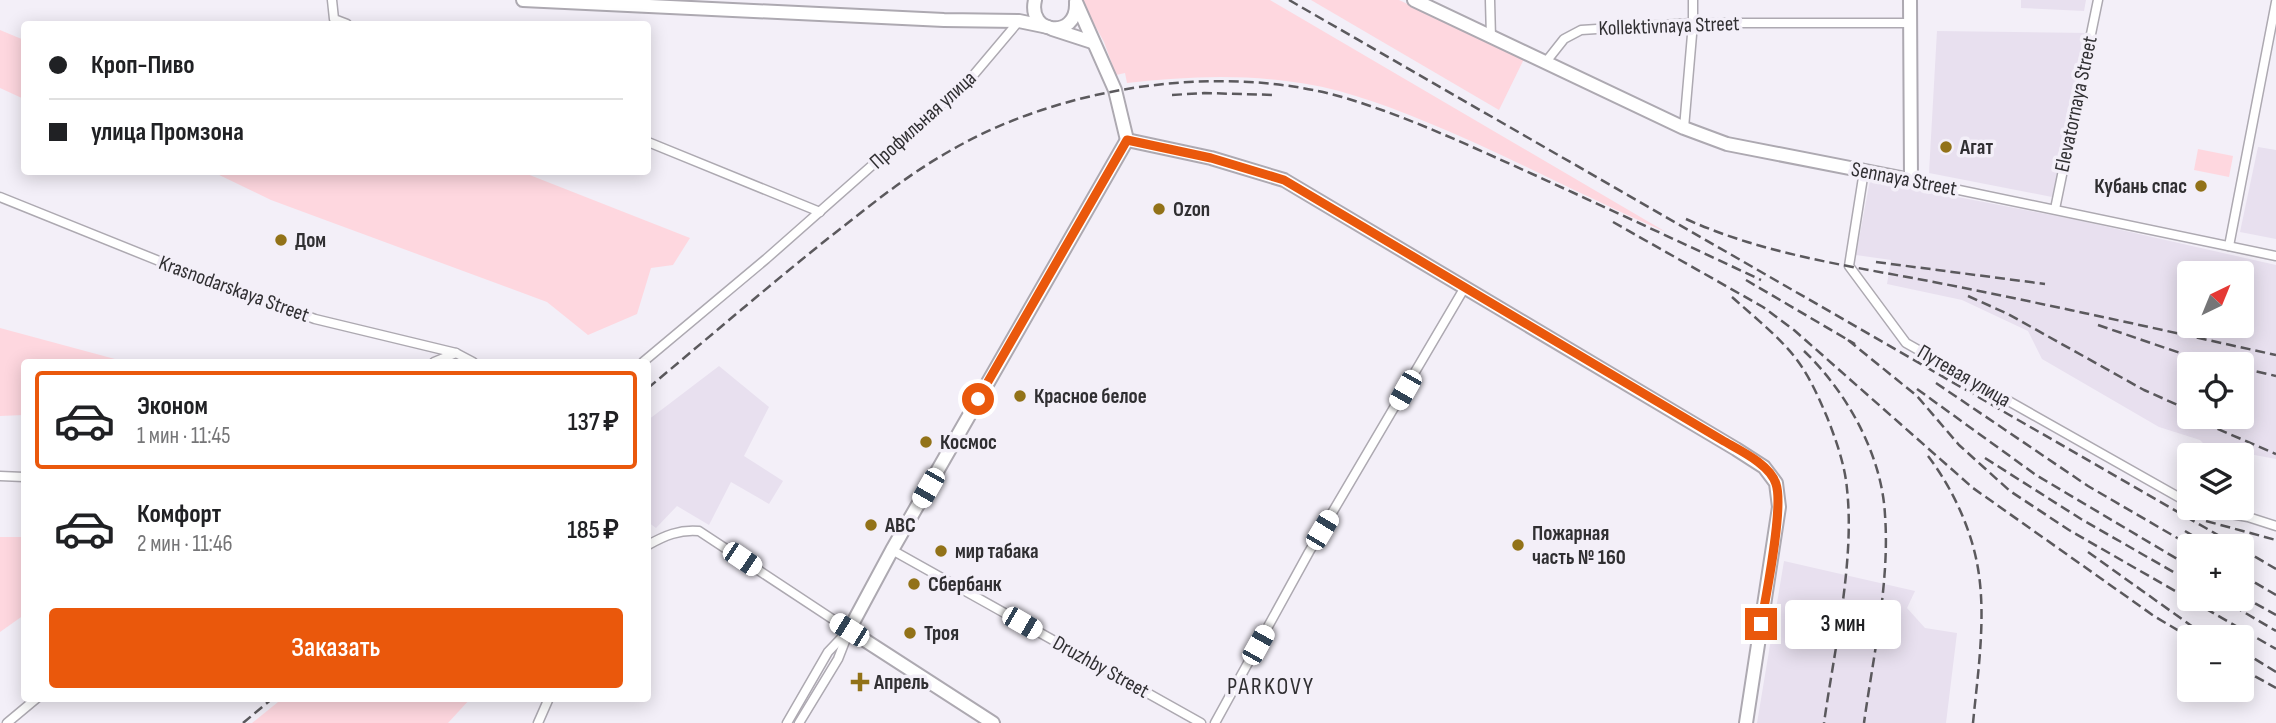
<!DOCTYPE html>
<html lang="ru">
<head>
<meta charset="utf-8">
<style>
	:root { --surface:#fff; --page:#f6f6f6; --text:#202124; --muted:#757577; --line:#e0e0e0; --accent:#ea580c }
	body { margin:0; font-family:"Sofia Sans Condensed",sans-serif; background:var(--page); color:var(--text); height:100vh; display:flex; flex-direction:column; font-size:26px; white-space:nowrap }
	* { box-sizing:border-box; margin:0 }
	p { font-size:23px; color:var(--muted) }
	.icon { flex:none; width:38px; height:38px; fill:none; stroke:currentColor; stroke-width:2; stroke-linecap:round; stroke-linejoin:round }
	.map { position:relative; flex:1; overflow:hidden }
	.sheet { position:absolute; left:21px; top:359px; width:630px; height:343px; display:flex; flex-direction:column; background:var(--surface); border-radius:7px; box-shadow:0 4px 18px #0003 }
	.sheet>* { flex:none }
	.top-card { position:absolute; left:21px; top:21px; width:630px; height:154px; border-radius:7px; box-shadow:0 4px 18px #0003; display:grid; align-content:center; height:154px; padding:0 28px; background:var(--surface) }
	.needle { width:46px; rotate:43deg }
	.controls { position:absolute; left:2177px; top:261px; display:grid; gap:14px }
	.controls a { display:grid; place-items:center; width:77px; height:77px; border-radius:7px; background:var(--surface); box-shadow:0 4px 18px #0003; font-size:35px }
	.end { position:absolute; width:32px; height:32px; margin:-16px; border:9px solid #ea580c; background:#fff; box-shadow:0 0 0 4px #fff }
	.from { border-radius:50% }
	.bubble { position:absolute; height:49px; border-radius:7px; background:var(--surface); box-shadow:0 4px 18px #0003; font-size:23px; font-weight:600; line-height:49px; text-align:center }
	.car { position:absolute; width:21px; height:42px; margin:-21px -10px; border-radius:9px; box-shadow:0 0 5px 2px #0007; background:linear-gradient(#fff 24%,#345 0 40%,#fff 0 76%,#345 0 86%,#fff 0) }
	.top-card b { display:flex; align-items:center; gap:24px; height:66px; font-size:26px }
	.top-card b+b { border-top:2px solid var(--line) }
	.top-card i { width:18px; height:18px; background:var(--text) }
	ul { padding:12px 0 0; list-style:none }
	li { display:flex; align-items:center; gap:21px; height:98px; margin:0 14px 10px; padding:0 14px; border:4px solid transparent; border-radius:7px }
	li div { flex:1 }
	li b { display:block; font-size:26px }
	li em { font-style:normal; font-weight:600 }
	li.active { border-color:var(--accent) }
	li>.icon { width:63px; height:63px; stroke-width:1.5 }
	.cta { display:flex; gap:14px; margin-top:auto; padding:14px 28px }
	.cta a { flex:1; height:80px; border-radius:7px; background:var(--accent); color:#fff; font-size:28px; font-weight:600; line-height:80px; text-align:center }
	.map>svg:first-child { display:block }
</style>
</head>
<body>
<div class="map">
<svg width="2276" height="723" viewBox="0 0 2276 723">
	<rect width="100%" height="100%" fill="#f3eff8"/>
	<g fill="#e8e0ef" fill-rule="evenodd">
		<path d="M2021,0H2086L2084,11L2021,8Z"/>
		<path d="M1937,31L2088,33L2052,197L1929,173Z"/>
		<path d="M2258,147L2276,150V239L2240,232Z"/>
		<path d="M1870,180L2077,220L2276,265V459L2206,446L2200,440L2159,427L2042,359L2028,331L1962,300L1887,284L1891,260L1856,255ZM2189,273H2242V326H2189ZM2189,364H2242V416H2189Z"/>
		<path d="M719,366L769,407L744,456L783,481L769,504L731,482L709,525L677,506L656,528L648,522V420Z"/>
		<path d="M1784,561L1915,591L1907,608L1925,628L1957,633L1946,723H1757Z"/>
	</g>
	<g fill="#fed7df">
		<path d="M1081,0H1270L1666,232C1584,197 1506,154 1424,121C1380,103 1334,86 1286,81C1232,74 1181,77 1127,83L1125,73L1116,75L1104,42Z"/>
		<path d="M1311,0H1399L1524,59L1499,110Z"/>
		<path d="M0,30L24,40V99L0,88Z"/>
		<path d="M2198,149L2233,156L2229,177L2194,170Z"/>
		<path d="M213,172H522L690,238L673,265L651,268L637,314L588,335L547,302L271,200Z"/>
		<path d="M0,328L126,362H24V415L0,416Z"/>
		<path d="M0,537H24V615L0,632Z"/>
		<path d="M283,698H471L448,723H252Z"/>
	</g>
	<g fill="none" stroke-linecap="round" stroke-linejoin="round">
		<g stroke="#ada9b1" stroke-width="11">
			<g id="street">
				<path d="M332,0L334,19L347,24"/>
				<path d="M1490,0L1491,38"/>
				<path d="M1545,63L1564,39L1581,30L1693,23H1910"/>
				<path d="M1684,128L1693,23V0"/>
				<path d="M648,142L820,212"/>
				<path d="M1864,171L1849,266L1906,343L2189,503"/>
				<path d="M1911,180L2276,256"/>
				<path d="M0,197L174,267L315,319L456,353L473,362"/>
				<path d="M2055,209L2098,0"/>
				<path d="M2229,246L2276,2"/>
				<path d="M434,362L456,353"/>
				<path d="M643,362L766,259L971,78L1019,21"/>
				<path d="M0,476L24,477"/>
				<path d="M2196,508L2248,517L2276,526"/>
				<path d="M648,545C664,536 680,529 699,531L849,630"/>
				<path d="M892,550L1201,723"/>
				<path d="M7,723L37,698"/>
				<path d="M538,723L549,698"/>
				<path d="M787,723L828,652L849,630"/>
				<path d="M799,723L838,659L847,636"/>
				<path d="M1215,723L1309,552L1465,287"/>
			</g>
		</g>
		<g stroke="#ada9b1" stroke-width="16">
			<g id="secondary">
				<path d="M523,0L944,20L1019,21L1048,27"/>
				<path d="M1035,0C1027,35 1077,39 1076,4"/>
				<path d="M1414,0L1684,128L1727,144L1911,180L1910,0"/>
				<path d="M1076,2L1115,90L1127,140"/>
				<path d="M1052,29L1092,42"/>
				<path d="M1127,140L1211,158L1284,180L1736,449L1764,467L1776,483L1779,507L1746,723"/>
				<path d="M993,723L849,630L892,550L1127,140"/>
			</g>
		</g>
		<use href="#street" stroke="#fff" stroke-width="8"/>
		<use href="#secondary" stroke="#fff" stroke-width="12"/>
		<g stroke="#5b595d" stroke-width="2.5" stroke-dasharray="10 5" stroke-linecap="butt">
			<path d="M1289,0L2237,546"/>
			<path d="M1172,95L1204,93L1276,95"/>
			<path d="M1686,219C1772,258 1867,268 1959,287C2065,308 2171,332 2276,355"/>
			<path d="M1613,222L1763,307L1794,330L1973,488L2154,616L2189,637"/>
			<path d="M1876,262L2045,284"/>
			<path d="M1746,280L1855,344"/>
			<path d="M1968,296L2008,314L2144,390L2189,410"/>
			<path d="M1732,297C1753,316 1776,334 1794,356C1809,375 1818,396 1827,417C1836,440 1845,465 1847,489C1855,561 1834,651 1824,723"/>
			<path d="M2098,325L2192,357L2222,364"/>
			<path d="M1848,340L1917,396L1959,445L2010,491L2069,530L2276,649"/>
			<path d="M1804,351C1847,392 1882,455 1885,515C1890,582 1873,657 1864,723"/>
			<path d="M2242,368L2276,376"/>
			<path d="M1936,383L2088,486L2191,546"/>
			<path d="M648,388C707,339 766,288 826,240C866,209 904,177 948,152C1058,87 1218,62 1342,97C1410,117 1474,148 1539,177C1613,211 1687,245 1761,280"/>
			<path d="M1917,389L2036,475L2189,566"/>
			<path d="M2190,417L2276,454"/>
			<path d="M1928,456C1951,486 1970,526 1977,563C1987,614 1978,671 1973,723"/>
			<path d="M1985,458L2081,519L2189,581"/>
			<path d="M2206,521L2276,540"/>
			<path d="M2185,531L2210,546"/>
			<path d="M2242,549L2276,569"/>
			<path d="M2088,552L2207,637"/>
			<path d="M2242,575L2276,595"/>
			<path d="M2242,596L2276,615"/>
			<path d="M2220,598L2276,631"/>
			<path d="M2242,651L2276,672"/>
			<path d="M2242,669L2276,688"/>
			<path d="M243,723L273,698"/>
		</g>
	</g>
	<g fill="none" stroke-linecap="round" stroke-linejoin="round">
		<path stroke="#ea580c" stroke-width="9" d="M978,399L1127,140L1211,158L1284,180L1722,440C1739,450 1770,464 1776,484C1784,507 1766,596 1761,624"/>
	</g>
	<g fill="#927218" stroke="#f3eff8" stroke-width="2.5">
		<circle cx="1946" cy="147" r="7"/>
		<circle cx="2201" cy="186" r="7"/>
		<circle cx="1159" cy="209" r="7"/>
		<circle cx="281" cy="240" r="7"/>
		<circle cx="1020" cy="396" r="7"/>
		<circle cx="926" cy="442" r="7"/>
		<circle cx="871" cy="525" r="7"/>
		<circle cx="1518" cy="545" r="7"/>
		<circle cx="941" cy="551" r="7"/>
		<circle cx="914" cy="584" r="7"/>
		<circle cx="910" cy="633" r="7"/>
		<path d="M856.5 671.5h7v7h7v7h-7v7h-7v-7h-7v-7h7z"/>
	</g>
	<g text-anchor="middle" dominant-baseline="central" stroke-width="7" stroke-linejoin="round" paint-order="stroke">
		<g font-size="21" fill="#302f32" stroke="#f3eff8">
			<text transform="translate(1669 26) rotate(-2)">Kollektivnaya Street</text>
			<text transform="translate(2076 104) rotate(-78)">Elevatornaya Street</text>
			<text transform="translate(923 120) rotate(-42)">Профильная улица</text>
			<text transform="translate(1904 179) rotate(11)">Sennaya Street</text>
			<text transform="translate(234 289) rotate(20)">Krasnodarskaya Street</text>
			<text transform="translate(1964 376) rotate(30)">Путевая улица</text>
			<text transform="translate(1101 667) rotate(29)">Druzhby Street</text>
		</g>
		<g font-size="21" font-weight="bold" fill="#302f32" stroke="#f3eff8" text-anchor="start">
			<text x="1960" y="147">Агат</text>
			<text x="2187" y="186" text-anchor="end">Кубань спас</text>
			<text x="1173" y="209">Ozon</text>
			<text x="295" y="240">Дом</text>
			<text x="1034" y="396">Красное белое</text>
			<text x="940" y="442">Космос</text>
			<text x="885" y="525">ABC</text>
			<text x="1532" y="533">Пожарная<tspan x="1532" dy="24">часть № 160</tspan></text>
			<text x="955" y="551">мир табака</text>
			<text x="928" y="584">Сбербанк</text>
			<text x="924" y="633">Троя</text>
			<text x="874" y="682">Апрель</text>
		</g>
		<g font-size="24" letter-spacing="2" fill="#302f32" stroke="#f3eff8">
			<text x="1271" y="686">PARKOVY</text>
		</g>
	</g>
</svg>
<div class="controls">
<a><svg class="needle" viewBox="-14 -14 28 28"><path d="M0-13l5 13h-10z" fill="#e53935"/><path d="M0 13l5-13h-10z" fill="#757577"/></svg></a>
<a><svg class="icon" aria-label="locate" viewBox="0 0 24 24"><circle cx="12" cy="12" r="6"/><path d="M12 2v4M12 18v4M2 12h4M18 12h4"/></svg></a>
<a><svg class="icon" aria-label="layers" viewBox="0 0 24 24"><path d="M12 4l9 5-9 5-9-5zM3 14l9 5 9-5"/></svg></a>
<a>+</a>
<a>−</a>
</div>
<i class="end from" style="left:978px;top:399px"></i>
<i class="end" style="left:1761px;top:624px"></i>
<div class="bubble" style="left:1785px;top:600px;width:116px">3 мин</div>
<i class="car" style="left:1405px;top:390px;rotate:210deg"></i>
<i class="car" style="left:928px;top:488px;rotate:210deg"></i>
<i class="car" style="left:1322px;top:530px;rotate:31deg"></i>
<i class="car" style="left:742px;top:559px;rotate:124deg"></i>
<i class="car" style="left:1022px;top:623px;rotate:120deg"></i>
<i class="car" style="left:849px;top:630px;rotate:302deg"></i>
<i class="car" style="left:1258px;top:645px;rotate:29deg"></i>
<div class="top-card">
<b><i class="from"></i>Кроп-Пиво</b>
<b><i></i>улица Промзона</b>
</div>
<section class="sheet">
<ul>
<li class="active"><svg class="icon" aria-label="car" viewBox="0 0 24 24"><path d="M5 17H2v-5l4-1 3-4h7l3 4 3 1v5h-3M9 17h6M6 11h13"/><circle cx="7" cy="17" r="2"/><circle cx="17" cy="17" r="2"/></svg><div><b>Эконом</b><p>1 мин · 11:45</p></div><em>137 ₽</em></li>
<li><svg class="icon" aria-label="car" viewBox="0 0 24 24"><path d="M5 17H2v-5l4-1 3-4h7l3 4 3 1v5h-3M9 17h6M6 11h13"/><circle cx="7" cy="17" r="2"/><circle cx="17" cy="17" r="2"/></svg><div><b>Комфорт</b><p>2 мин · 11:46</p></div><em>185 ₽</em></li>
</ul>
<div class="cta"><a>Заказать</a></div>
</section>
</div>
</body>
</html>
